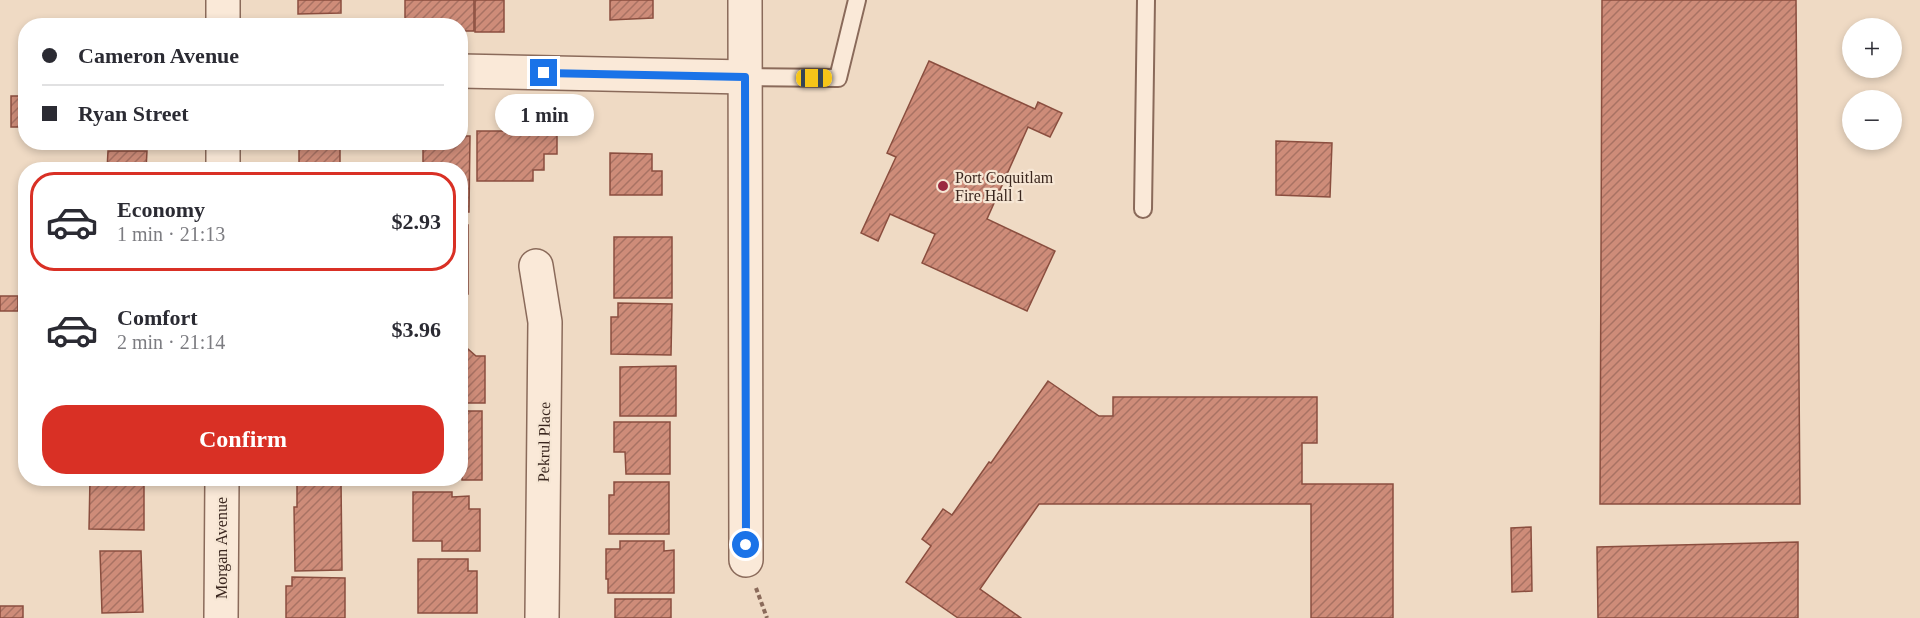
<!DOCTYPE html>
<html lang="en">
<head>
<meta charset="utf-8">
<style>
	:root { --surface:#fff; --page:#f2f2f3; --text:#2b2b33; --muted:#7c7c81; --line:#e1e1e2; --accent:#d93025 }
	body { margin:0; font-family:Georgia,serif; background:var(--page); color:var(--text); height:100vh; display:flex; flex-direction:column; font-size:22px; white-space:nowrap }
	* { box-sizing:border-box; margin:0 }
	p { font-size:20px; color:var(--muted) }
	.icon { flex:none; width:33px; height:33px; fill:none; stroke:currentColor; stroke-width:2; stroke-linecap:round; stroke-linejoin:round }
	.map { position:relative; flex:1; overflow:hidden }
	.side { position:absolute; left:18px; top:162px; width:450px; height:324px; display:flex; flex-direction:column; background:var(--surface); border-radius:24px; box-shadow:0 3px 9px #0003 }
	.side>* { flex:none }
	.banner { position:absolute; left:18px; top:18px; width:450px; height:132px; border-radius:24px; box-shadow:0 3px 9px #0003; display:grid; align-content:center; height:132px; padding:0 24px; background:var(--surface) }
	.controls { position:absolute; left:1842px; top:18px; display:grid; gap:12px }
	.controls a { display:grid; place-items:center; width:60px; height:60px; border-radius:50%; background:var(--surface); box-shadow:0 3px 9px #0003; font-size:30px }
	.end { position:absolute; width:27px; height:27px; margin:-14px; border:8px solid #1a73e8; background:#fff; box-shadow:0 0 0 3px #fff }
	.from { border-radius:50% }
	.bubble { position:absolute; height:42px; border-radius:21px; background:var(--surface); box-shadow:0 3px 9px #0003; font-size:20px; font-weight:700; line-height:42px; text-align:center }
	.car { position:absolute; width:18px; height:36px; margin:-18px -9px; border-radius:8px; box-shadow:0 0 4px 2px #0007; background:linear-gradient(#f5c518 24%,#345 0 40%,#f5c518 0 76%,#345 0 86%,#f5c518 0) }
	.banner b { display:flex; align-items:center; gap:21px; height:57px; font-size:22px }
	.banner b+b { border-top:2px solid var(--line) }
	.banner i { width:15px; height:15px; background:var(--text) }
	ul { padding:10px 0 0; list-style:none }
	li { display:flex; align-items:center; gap:18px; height:99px; margin:0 12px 9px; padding:0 12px; border:3px solid transparent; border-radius:24px }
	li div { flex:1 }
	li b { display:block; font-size:22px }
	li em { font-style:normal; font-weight:700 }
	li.on { border-color:var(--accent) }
	li>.icon { width:54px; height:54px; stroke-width:1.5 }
	.cta { display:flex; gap:12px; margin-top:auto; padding:12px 24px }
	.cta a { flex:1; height:69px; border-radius:24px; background:var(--accent); color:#fff; font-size:24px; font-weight:700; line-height:69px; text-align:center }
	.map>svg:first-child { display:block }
</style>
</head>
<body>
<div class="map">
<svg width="1920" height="618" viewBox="0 0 1920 618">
	<defs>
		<pattern id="building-hatch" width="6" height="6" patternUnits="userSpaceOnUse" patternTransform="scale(1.5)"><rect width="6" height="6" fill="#ce8c79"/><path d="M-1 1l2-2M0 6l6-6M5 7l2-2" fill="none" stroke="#a87263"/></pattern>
	</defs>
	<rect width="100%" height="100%" fill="#efdac4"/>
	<g fill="url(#building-hatch)" stroke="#8a4e3f" stroke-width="1.5">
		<path d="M298,0H341V13L298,14Z"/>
		<path d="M405,0H474V31H460V26H405Z"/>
		<rect x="475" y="0" width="29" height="32"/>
		<path d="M610,0H653V18L610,20Z"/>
		<path d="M1602,0H1796L1800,504H1600Z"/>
		<path d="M929,61L1035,109L1038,102L1062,113L1050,137L1028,127L987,219L1055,251L1027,311L922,263L935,234L890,214L878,241L861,233L896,157L887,153Z"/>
		<rect x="11" y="96" width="15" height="31"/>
		<path d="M477,131H557V154H544V170H533V181H477Z"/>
		<path d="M460,136H470L469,212H460V170H423V142H460Z"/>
		<path d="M1276,141L1332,143L1330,197L1276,195Z"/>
		<path d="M64,142H150V145L64,144Z"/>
		<rect x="299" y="142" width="41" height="28"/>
		<path d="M108,151H147L146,170H107Z"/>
		<path d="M610,153L652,154V171H662V195H610Z"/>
		<rect x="460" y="225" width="8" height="69"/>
		<rect x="614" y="237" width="58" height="61"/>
		<rect x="0" y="296" width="18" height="15"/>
		<path d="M618,303L672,304L671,355L611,354V317H618Z"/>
		<path d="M460,342L476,356H485V403H460Z"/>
		<path d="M676,366V416H620V367Z"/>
		<path d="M1048,381L1099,416H1113V397H1317V443H1302V484H1393V618H1311V504H1039L980,589L1021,618H958L906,582L931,546L922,539L943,509L952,515L989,462L991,463Z"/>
		<path d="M460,411H482V480H462V476H460Z"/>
		<path d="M614,422H670V474H626L625,452H614Z"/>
		<path d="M90,478H144V530L89,529Z"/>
		<path d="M341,480L342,570L295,571L294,507H297V481Z"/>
		<path d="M614,482H669V534H609V495H614Z"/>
		<path d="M413,492H452V497L469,496V509H480V551H442V541H413Z"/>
		<path d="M1531,527L1532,591L1512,592L1511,528Z"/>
		<path d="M620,541H664V551L674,550V593H608V579H606V549H620Z"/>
		<path d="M1798,542V618H1598L1597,547Z"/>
		<path d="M100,551H141L143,612L102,613Z"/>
		<path d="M418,559H468V571H477V613H418Z"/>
		<path d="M292,577L345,578V618H286V586H292Z"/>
		<rect x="615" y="599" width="56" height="19"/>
		<rect x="0" y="606" width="23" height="12"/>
	</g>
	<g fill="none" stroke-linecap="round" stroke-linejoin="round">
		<g stroke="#8a6a5a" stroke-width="20">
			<g id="lane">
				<path d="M745,77L838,78L857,0"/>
				<path d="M1143,209L1146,0"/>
			</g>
		</g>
		<g stroke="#8a6a5a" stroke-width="36">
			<g id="street">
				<path d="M223,0V26"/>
				<path d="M745,0L746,560"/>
				<path d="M460,71L745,77"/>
				<path d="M223,170V142"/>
				<path d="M536,266L545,322L542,618"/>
				<path d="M221,618L222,478"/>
			</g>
		</g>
		<path stroke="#8a6a5a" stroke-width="4" stroke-dasharray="4.5 3" stroke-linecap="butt" d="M756,588L767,618"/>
		<use href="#lane" stroke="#fae9d8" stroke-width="16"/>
		<use href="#street" stroke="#fae9d8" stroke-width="33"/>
	</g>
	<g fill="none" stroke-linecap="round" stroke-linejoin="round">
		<path stroke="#1a73e8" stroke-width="8" d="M544,73L745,77L746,545"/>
	</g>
	<circle fill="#9b2940" stroke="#f6e6d4" stroke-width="2" cx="943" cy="186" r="6"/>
	<g text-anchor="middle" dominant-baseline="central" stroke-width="4.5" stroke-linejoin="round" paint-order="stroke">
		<g font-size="16" fill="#3a261e" stroke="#f6e6d4" text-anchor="start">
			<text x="955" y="177">Port Coquitlam<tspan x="955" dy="18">Fire Hall 1</tspan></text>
		</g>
		<g font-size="16" fill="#3a261e" stroke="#f6e6d4">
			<text transform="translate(544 442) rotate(-89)">Pekrul Place</text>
			<text transform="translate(221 548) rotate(-90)">Morgan Avenue</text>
		</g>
	</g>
</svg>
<div class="controls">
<a>+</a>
<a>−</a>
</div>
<i class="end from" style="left:746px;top:545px"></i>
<i class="end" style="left:544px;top:73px"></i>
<div class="bubble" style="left:495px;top:94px;width:99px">1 min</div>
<i class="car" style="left:814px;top:78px;rotate:90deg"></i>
<div class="banner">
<b><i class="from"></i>Cameron Avenue</b>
<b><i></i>Ryan Street</b>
</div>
<section class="side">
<ul>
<li class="on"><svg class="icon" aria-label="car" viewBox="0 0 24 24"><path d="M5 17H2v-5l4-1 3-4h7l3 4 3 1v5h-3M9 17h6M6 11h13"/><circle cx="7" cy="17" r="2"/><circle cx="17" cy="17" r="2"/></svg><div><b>Economy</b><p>1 min · 21:13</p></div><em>$2.93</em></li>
<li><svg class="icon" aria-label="car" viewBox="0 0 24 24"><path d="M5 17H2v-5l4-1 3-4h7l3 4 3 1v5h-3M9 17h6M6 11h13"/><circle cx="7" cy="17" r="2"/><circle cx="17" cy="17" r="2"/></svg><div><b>Comfort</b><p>2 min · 21:14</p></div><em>$3.96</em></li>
</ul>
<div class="cta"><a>Confirm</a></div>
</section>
</div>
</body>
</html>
